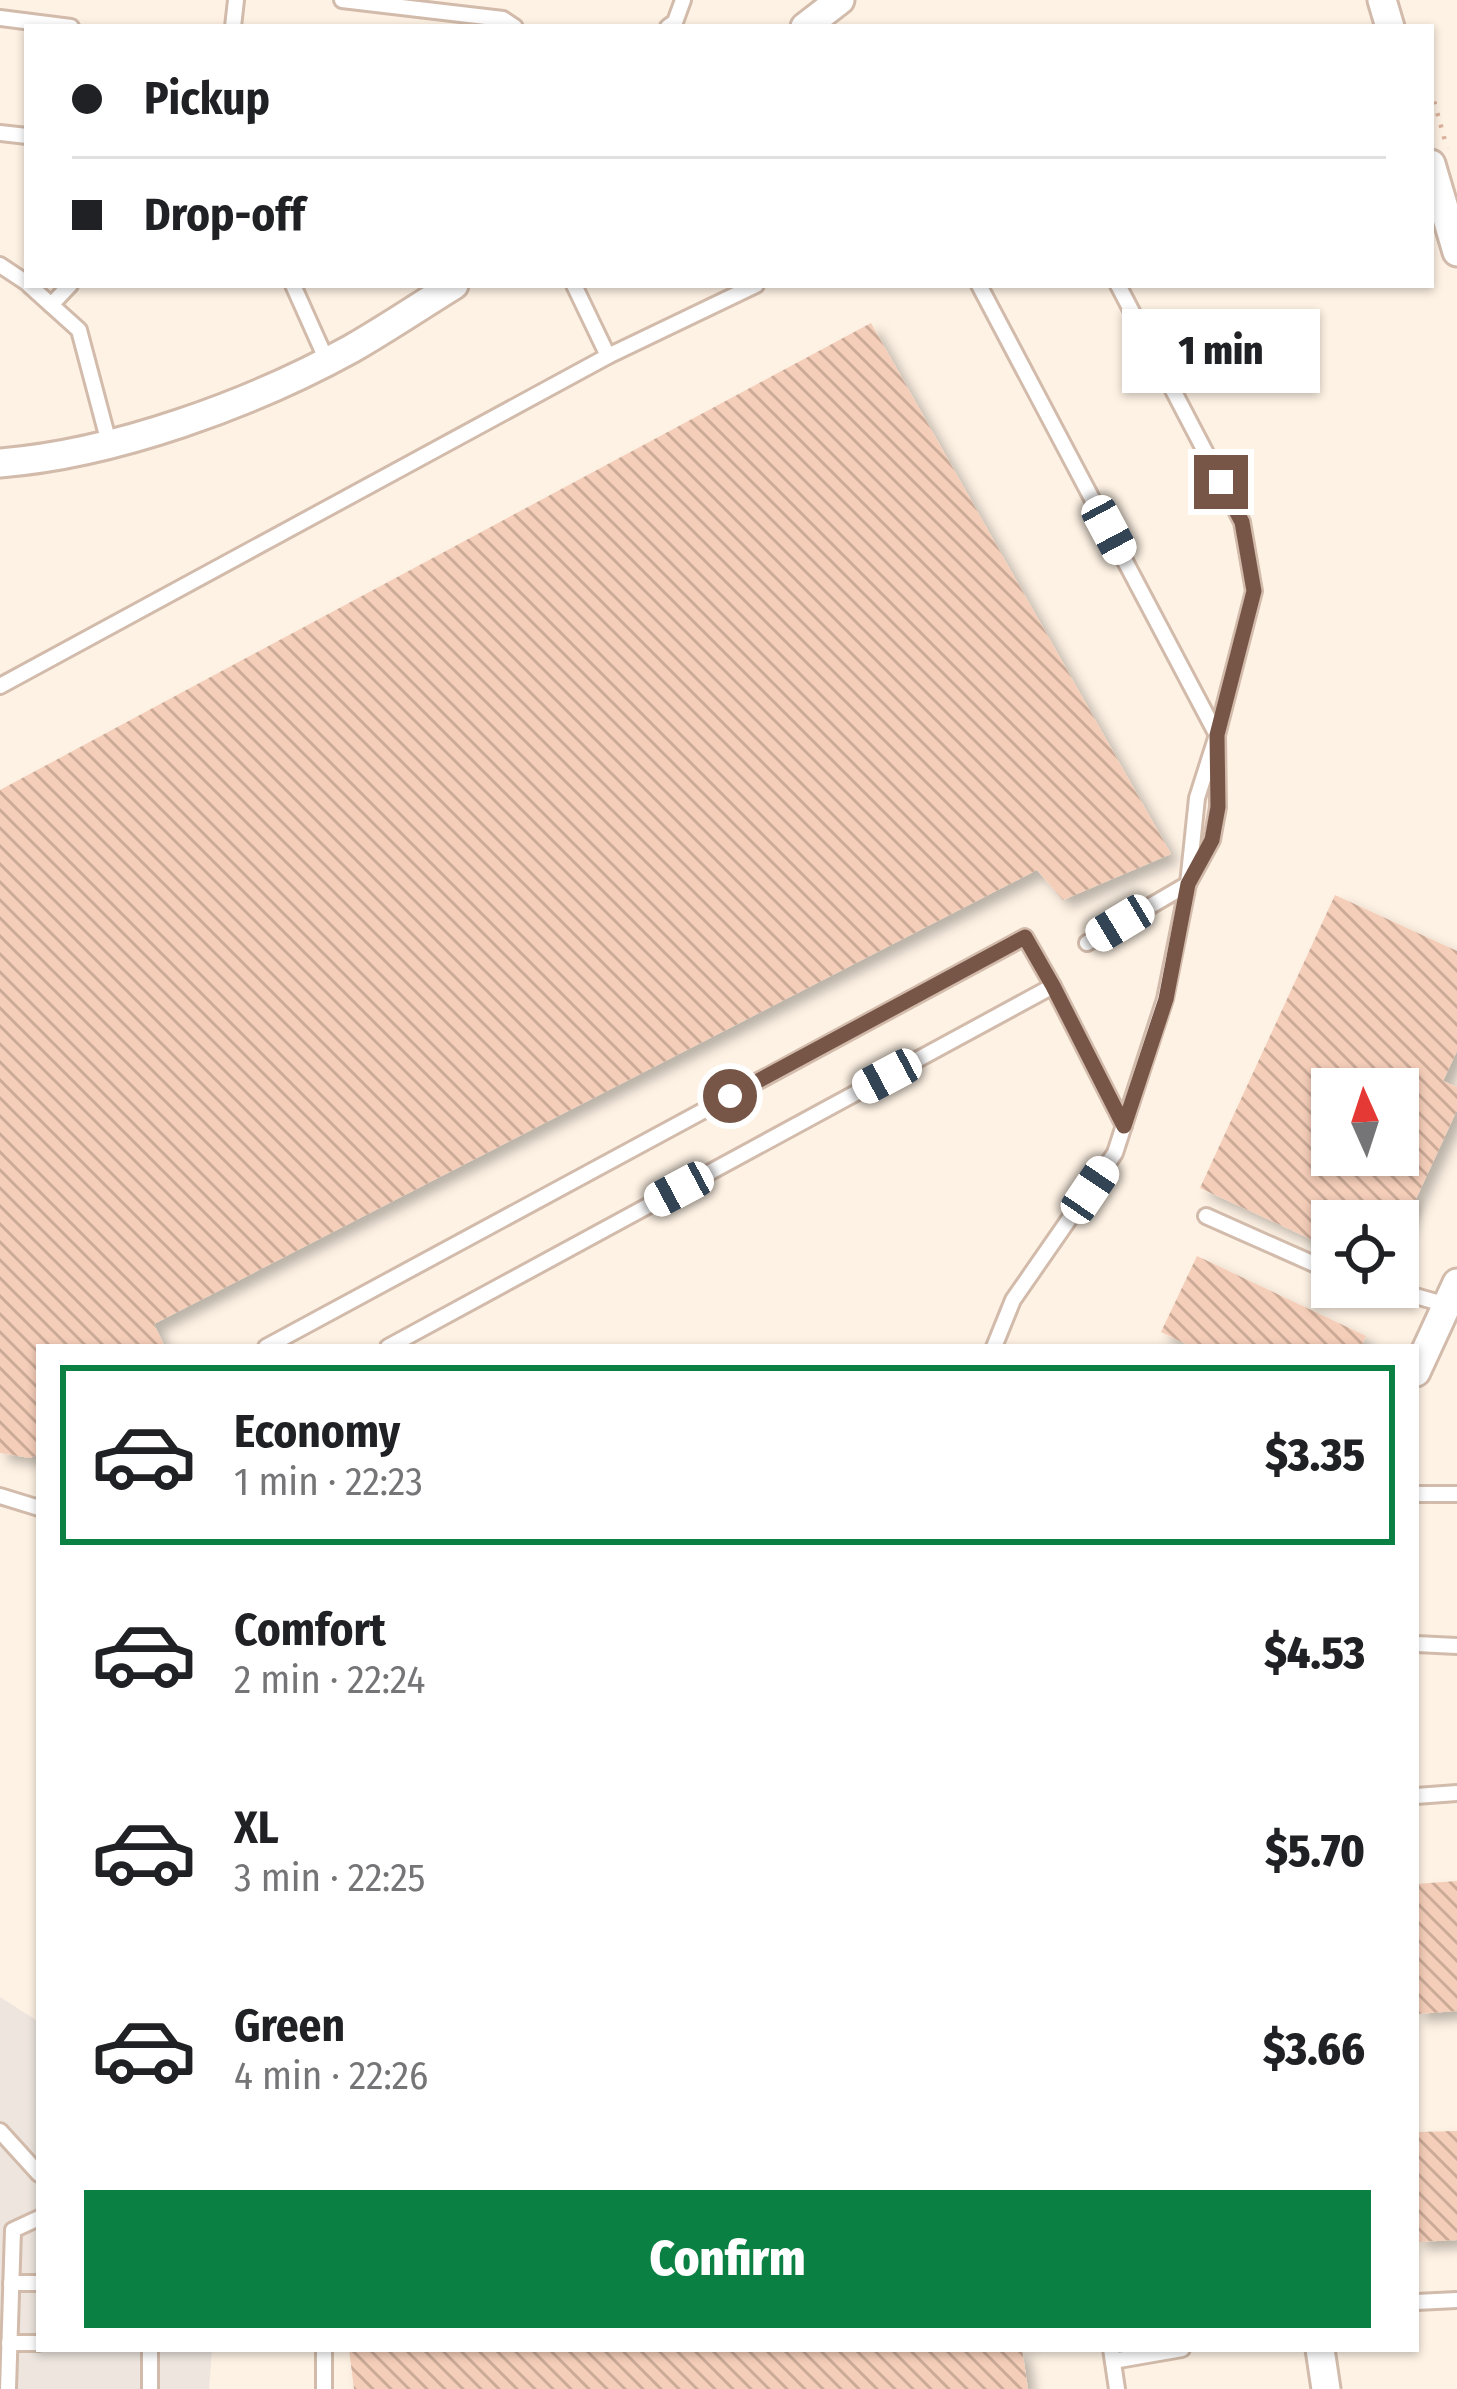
<!DOCTYPE html>
<html lang="en">
<head>
<meta charset="utf-8">
<style>
	:root { --surface:#fff; --page:#f2f2f2; --text:#202124; --muted:#757577; --line:#e0e0e0; --accent:#0b8043 }
	body { margin:0; font-family:"Fira Sans Condensed",sans-serif; background:var(--page); color:var(--text); height:100vh; display:flex; flex-direction:column; font-size:45px; white-space:nowrap }
	* { box-sizing:border-box; margin:0 }
	p { font-size:39px; color:var(--muted) }
	.icon { flex:none; width:66px; height:66px; fill:none; stroke:currentColor; stroke-width:2; stroke-linecap:round; stroke-linejoin:round }
	.map { position:relative; flex:1; overflow:hidden }
	.sheet { position:absolute; left:36px; top:1344px; width:1383px; height:1008px; display:flex; flex-direction:column; background:var(--surface); border-radius:0px; box-shadow:0 3px 9px #0004 }
	.sheet>* { flex:none }
	.hud { position:absolute; left:24px; top:24px; width:1410px; height:264px; border-radius:0px; box-shadow:0 3px 9px #0004; display:grid; align-content:center; height:264px; padding:0 48px; background:var(--surface) }
	.needle { width:78px; rotate:357deg }
	.fabs { position:absolute; left:1311px; top:1068px; display:grid; gap:24px }
	.fabs a { display:grid; place-items:center; width:108px; height:108px; border-radius:0px; background:var(--surface); box-shadow:0 3px 9px #0004; font-size:60px }
	.end { position:absolute; width:54px; height:54px; margin:-27px; border:15px solid #785647; background:#fff; box-shadow:0 0 0 6px #fff }
	.from { border-radius:50% }
	.bubble { position:absolute; height:84px; border-radius:0px; background:var(--surface); box-shadow:0 3px 9px #0004; font-size:39px; font-weight:800; line-height:84px; text-align:center }
	.car { position:absolute; width:36px; height:72px; margin:-36px -18px; border-radius:15px; box-shadow:0 0 9px 3px #0007; background:linear-gradient(#fff 24%,#345 0 40%,#fff 0 76%,#345 0 86%,#fff 0) }
	.hud b { display:flex; align-items:center; gap:42px; height:114px; font-size:45px }
	.hud b+b { border-top:3px solid var(--line) }
	.hud i { width:30px; height:30px; background:var(--text) }
	ul { padding:21px 0 0; list-style:none }
	li { display:flex; align-items:center; gap:36px; height:180px; margin:0 24px 18px; padding:0 24px; border:6px solid transparent; border-radius:0px }
	li div { flex:1 }
	li b { display:block; font-size:45px }
	li em { font-style:normal; font-weight:800 }
	li.selected { border-color:var(--accent) }
	li>.icon { width:108px; height:108px; stroke-width:1.5 }
	.cta { display:flex; gap:24px; margin-top:auto; padding:24px 48px }
	.cta a { flex:1; height:138px; border-radius:0px; background:var(--accent); color:#fff; font-size:48px; font-weight:800; line-height:138px; text-align:center }
	.map>svg:first-child { display:block }
</style>
</head>
<body>
<div class="map">
<svg width="1457" height="2389" viewBox="0 0 1457 2389">
	<defs>
		<pattern id="building-back-hatch" width="6" height="6" patternUnits="userSpaceOnUse" patternTransform="scale(3)"><rect width="6" height="6" fill="#f5ceb9"/><path d="M-1 5l2 2M0 0l6 6M5-1l2 2" fill="none" stroke="#cbaa98"/></pattern>
		<filter id="shadow"><feDropShadow dx="8" dy="8" stdDeviation="6" flood-color="#0004"/></filter>
	</defs>
	<rect width="100%" height="100%" fill="#fef2e4"/>
	<path fill="#ede5de" d="M0,1997L39,2022V2349H212L209,2389H0Z"/>
	<g fill="url(#building-back-hatch)" fill-rule="evenodd" filter="url(#shadow)">
		<path d="M871,323L1171,854L1063,900L1037,870L154,1324L165,1347H39V1454L30,1458L0,1453V790Z"/>
		<path d="M1335,895L1457,951V1051L1443,1081L1457,1087V1110L1398,1238V1221H1332V1249L1200,1188ZM1332,1089H1398V1155H1332Z"/>
		<path d="M1197,1256L1366,1336L1361,1347H1192L1161,1332Z"/>
		<path d="M1457,1881V2011L1416,2014V1884Z"/>
		<path d="M1457,2131V2240L1416,2242V2132Z"/>
		<path d="M349,2349H1022L1028,2389H354Z"/>
	</g>
	<g fill="none" stroke-linecap="round" stroke-linejoin="round">
		<g stroke="#d2bbab" stroke-width="20">
			<g id="service">
				<path d="M342,0L503,19L515,27"/>
				<path d="M0,18L71,27"/>
				<path d="M233,27L236,0"/>
				<path d="M668,27L675,22L683,0"/>
				<path d="M0,133L27,136"/>
				<path d="M0,265L27,283"/>
				<path d="M29,285L79,330L109,443"/>
				<path d="M293,285L327,361"/>
				<path d="M979,285L1217,735L1218,807L1212,840L1188,884L1087,943"/>
				<path d="M51,305L70,285"/>
				<path d="M608,356L756,285"/>
				<path d="M0,686L608,356L574,285"/>
				<path d="M1206,1216L1332,1272"/>
				<path d="M1384,1287L1447,1305"/>
				<path d="M266,1347L1025,937L1053,986"/>
				<path d="M388,1347L1053,986L1124,1126"/>
				<path d="M994,1347L1013,1300L1115,1153L1165,999L1188,884L1197,798L1217,735L1254,591L1242,522L1118,285"/>
				<path d="M1416,1494H1457"/>
				<path d="M0,1496L39,1508"/>
				<path d="M1416,1644L1457,1646"/>
				<path d="M1416,1796L1457,1793"/>
				<path d="M0,2131L39,2174"/>
				<path d="M11,2283H39"/>
				<path d="M1416,2302L1457,2300"/>
				<path d="M9,2343H39"/>
				<path d="M1111,2349L1117,2389"/>
				<path d="M1113,2361L1182,2349"/>
				<path d="M8,2389L13,2230L39,2218"/>
				<path d="M150,2389V2349"/>
				<path d="M324,2389V2349"/>
			</g>
		</g>
		<g stroke="#d2bbab" stroke-width="33">
			<g id="minor">
				<path d="M1382,0L1390,27"/>
				<path d="M805,27L840,0"/>
				<path d="M1431,164L1457,252"/>
				<path d="M0,463C114,454 251,404 351,349C386,329 420,306 454,285"/>
				<path d="M1416,1372L1457,1283"/>
				<path d="M1320,2349L1326,2389"/>
			</g>
		</g>
		<path stroke="#dbb19c" stroke-width="4.5" stroke-dasharray="3 9" stroke-linecap="butt" d="M1431,90L1447,148"/>
		<use href="#service" stroke="#fff" stroke-width="14"/>
		<use href="#minor" stroke="#fff" stroke-width="27"/>
	</g>
	<g fill="none" stroke-linecap="round" stroke-linejoin="round">
		<path stroke="#785647" stroke-width="15" d="M730,1096L1025,937L1053,986L1124,1126L1166,999L1188,884L1212,840L1218,807L1217,735L1254,591L1242,522L1221,482"/>
	</g>
</svg>
<div class="fabs">
<a><svg class="needle" viewBox="-14 -14 28 28"><path d="M0-13l5 13h-10z" fill="#e53935"/><path d="M0 13l5-13h-10z" fill="#757577"/></svg></a>
<a><svg class="icon" aria-label="locate" viewBox="0 0 24 24"><circle cx="12" cy="12" r="6"/><path d="M12 2v4M12 18v4M2 12h4M18 12h4"/></svg></a>
</div>
<i class="end from" style="left:730px;top:1096px"></i>
<i class="end" style="left:1221px;top:482px"></i>
<div class="bubble" style="left:1122px;top:309px;width:198px">1 min</div>
<i class="car" style="left:1109px;top:530px;rotate:152deg"></i>
<i class="car" style="left:1120px;top:923px;rotate:239deg"></i>
<i class="car" style="left:887px;top:1076px;rotate:242deg"></i>
<i class="car" style="left:679px;top:1189px;rotate:242deg"></i>
<i class="car" style="left:1090px;top:1190px;rotate:34deg"></i>
<div class="hud">
<b><i class="from"></i>Pickup</b>
<b><i></i>Drop-off</b>
</div>
<section class="sheet">
<ul>
<li class="selected"><svg class="icon" aria-label="car" viewBox="0 0 24 24"><path d="M5 17H2v-5l4-1 3-4h7l3 4 3 1v5h-3M9 17h6M6 11h13"/><circle cx="7" cy="17" r="2"/><circle cx="17" cy="17" r="2"/></svg><div><b>Economy</b><p>1 min · 22:23</p></div><em>$3.35</em></li>
<li><svg class="icon" aria-label="car" viewBox="0 0 24 24"><path d="M5 17H2v-5l4-1 3-4h7l3 4 3 1v5h-3M9 17h6M6 11h13"/><circle cx="7" cy="17" r="2"/><circle cx="17" cy="17" r="2"/></svg><div><b>Comfort</b><p>2 min · 22:24</p></div><em>$4.53</em></li>
<li><svg class="icon" aria-label="car" viewBox="0 0 24 24"><path d="M5 17H2v-5l4-1 3-4h7l3 4 3 1v5h-3M9 17h6M6 11h13"/><circle cx="7" cy="17" r="2"/><circle cx="17" cy="17" r="2"/></svg><div><b>XL</b><p>3 min · 22:25</p></div><em>$5.70</em></li>
<li><svg class="icon" aria-label="car" viewBox="0 0 24 24"><path d="M5 17H2v-5l4-1 3-4h7l3 4 3 1v5h-3M9 17h6M6 11h13"/><circle cx="7" cy="17" r="2"/><circle cx="17" cy="17" r="2"/></svg><div><b>Green</b><p>4 min · 22:26</p></div><em>$3.66</em></li>
</ul>
<div class="cta"><a>Confirm</a></div>
</section>
</div>
</body>
</html>
